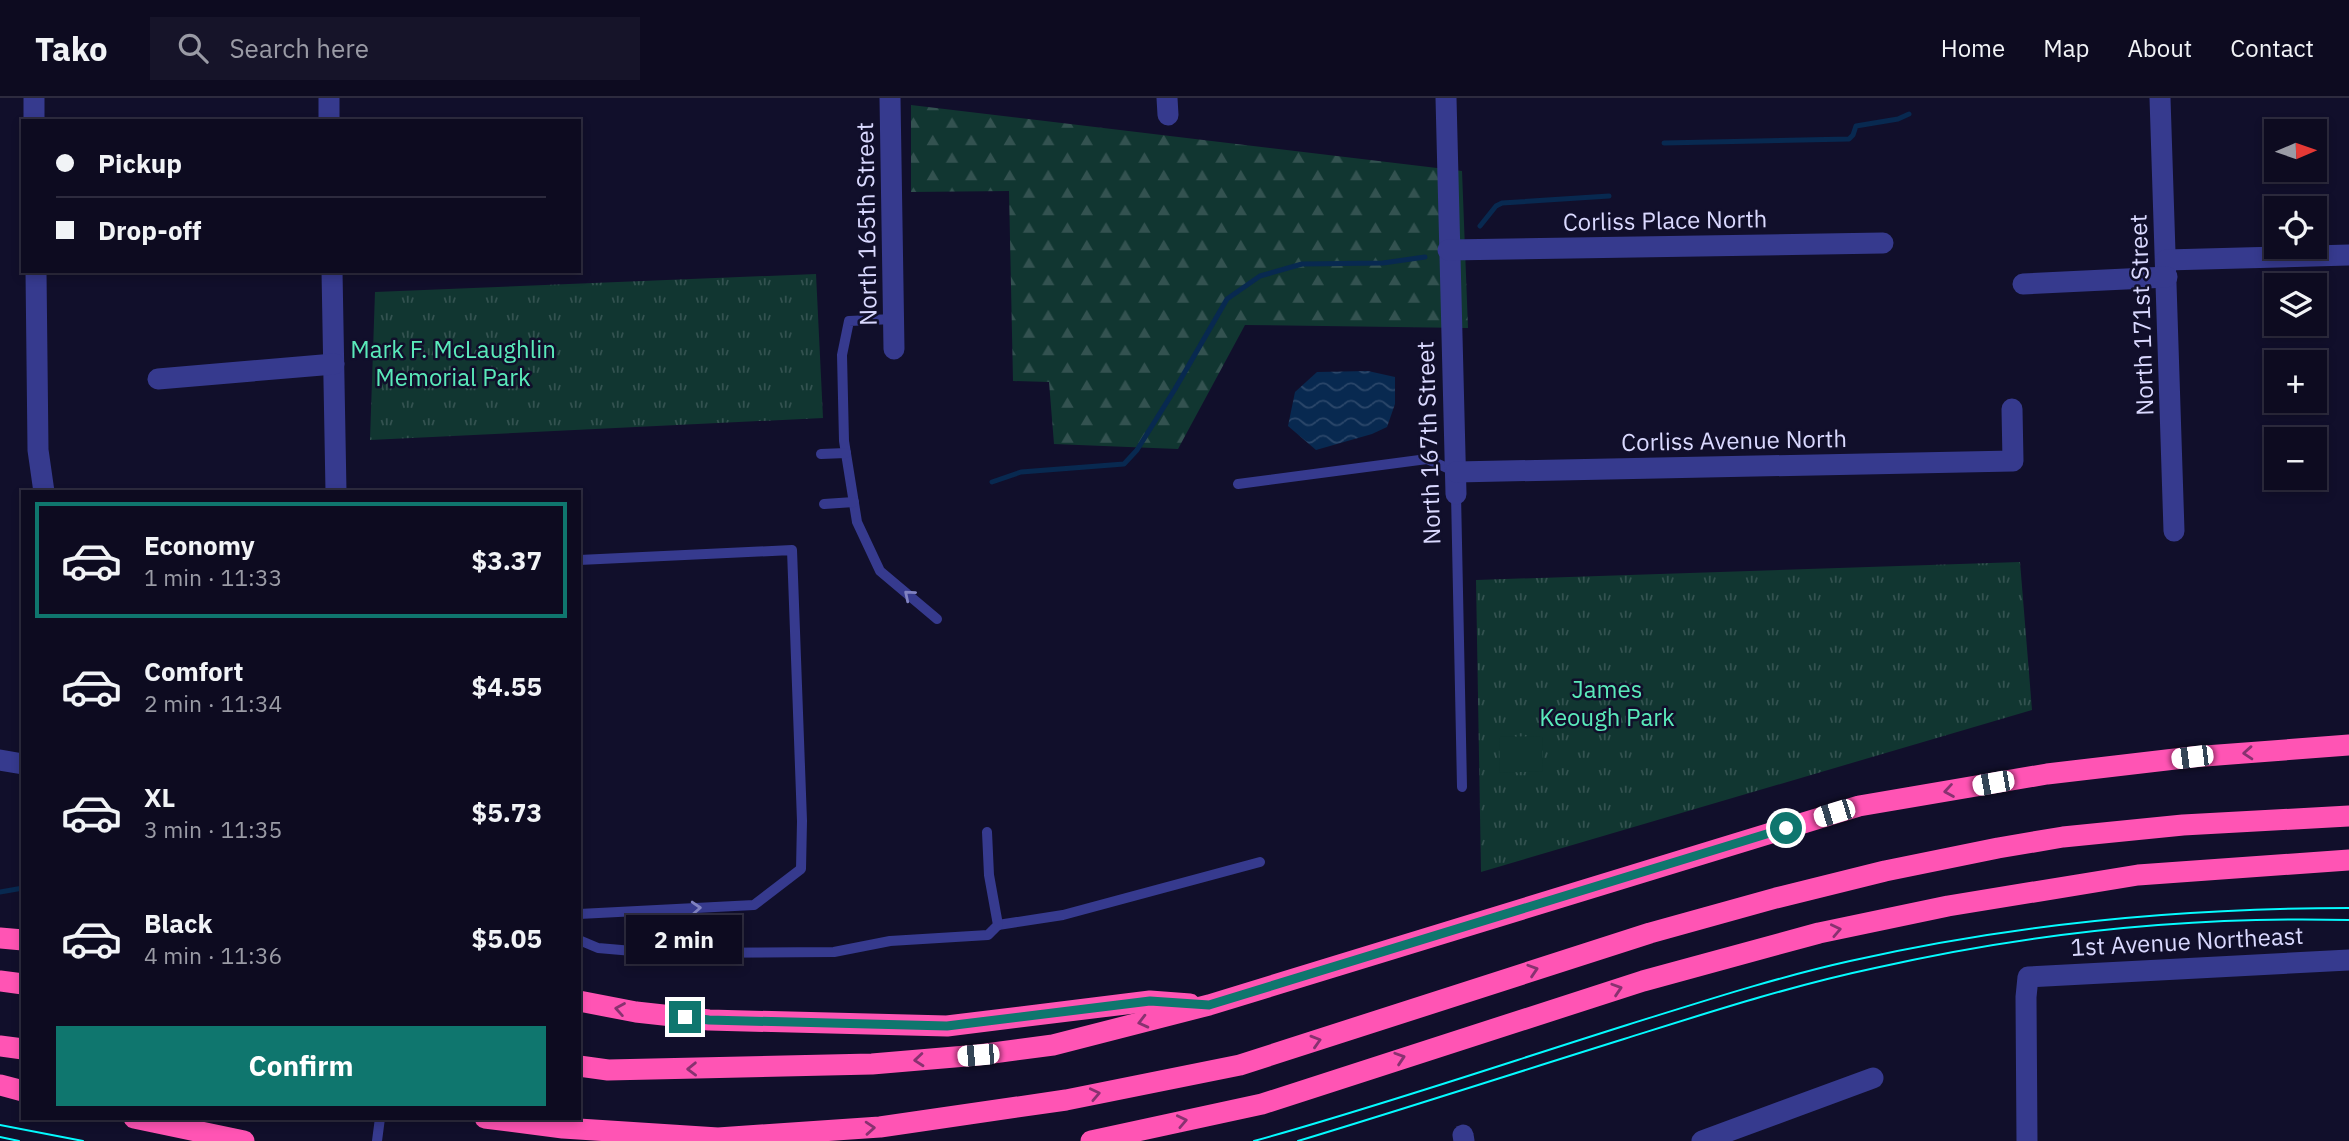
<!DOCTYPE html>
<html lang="en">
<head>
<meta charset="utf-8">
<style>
	:root { --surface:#0d0b20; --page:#161429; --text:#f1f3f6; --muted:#9a9ba5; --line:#2d2b3e; --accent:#0f766e }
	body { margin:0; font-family:"IBM Plex Sans",sans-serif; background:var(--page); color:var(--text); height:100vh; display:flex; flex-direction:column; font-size:26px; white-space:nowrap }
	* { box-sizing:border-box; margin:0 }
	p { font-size:23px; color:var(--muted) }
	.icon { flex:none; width:38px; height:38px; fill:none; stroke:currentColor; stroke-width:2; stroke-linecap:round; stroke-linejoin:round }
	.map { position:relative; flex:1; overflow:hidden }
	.panel { position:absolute; left:21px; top:392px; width:560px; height:630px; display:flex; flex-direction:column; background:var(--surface); border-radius:0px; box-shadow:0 4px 10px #0003,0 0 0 2px var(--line) }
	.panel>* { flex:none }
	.top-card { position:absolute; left:21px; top:21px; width:560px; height:154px; border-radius:0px; box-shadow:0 4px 10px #0003,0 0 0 2px var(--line); display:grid; align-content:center; height:154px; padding:0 35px; background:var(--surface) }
	.needle { width:46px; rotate:88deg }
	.fabs { position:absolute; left:2264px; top:21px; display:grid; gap:14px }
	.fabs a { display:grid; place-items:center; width:63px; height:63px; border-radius:0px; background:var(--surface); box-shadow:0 4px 10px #0003,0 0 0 2px var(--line); font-size:35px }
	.end { position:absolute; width:32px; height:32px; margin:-16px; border:9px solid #0f766e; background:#fff; box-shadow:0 0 0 4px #fff }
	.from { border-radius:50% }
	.bubble { position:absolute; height:49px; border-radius:0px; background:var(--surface); box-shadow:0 4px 10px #0003,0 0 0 2px var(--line); font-size:23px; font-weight:700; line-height:49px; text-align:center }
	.car { position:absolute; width:21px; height:42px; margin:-21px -10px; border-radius:9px; box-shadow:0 0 5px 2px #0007; background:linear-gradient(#fff 24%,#345 0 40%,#fff 0 76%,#345 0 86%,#fff 0) }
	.top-card b { display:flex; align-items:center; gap:24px; height:66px; font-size:26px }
	.top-card b+b { border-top:2px solid var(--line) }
	.top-card i { width:18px; height:18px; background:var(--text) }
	ul { padding:12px 0 0; list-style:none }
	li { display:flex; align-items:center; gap:21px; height:116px; margin:0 14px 10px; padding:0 21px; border:4px solid transparent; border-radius:0px }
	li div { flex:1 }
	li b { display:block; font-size:26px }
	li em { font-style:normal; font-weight:700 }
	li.active { border-color:var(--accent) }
	li>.icon { width:63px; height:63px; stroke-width:1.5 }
	.cta { display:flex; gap:14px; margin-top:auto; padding:14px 35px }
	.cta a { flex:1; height:80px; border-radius:0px; background:var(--accent); color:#fff; font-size:28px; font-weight:700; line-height:80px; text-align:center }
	header { display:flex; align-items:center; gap:42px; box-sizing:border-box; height:98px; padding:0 35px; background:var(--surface); border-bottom:2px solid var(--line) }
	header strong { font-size:33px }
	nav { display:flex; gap:38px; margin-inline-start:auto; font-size:24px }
	.search { width:490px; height:63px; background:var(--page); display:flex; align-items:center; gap:18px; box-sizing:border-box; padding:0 24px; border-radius:0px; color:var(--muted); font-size:26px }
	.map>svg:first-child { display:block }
</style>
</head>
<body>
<header>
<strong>Tako</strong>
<div class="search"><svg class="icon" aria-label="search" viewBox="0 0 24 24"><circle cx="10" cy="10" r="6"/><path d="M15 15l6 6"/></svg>Search here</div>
<nav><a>Home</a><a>Map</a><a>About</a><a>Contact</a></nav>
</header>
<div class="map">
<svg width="2349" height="1043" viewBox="0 0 2349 1043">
	<defs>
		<pattern id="grass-tufts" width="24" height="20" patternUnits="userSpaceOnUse" patternTransform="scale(1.75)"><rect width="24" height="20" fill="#113631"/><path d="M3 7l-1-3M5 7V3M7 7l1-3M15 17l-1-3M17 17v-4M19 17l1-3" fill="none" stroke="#335250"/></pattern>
		<pattern id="forest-firs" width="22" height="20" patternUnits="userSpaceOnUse" patternTransform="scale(1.75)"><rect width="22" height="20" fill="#113631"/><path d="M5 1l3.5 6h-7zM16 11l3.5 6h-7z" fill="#335250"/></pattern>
		<pattern id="water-waves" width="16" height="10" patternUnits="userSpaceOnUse" patternTransform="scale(1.75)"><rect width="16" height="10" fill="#082950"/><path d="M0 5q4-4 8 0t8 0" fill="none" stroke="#2b476a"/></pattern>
	</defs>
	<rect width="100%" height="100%" fill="#110f2b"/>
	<g fill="url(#grass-tufts)">
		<path d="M816,176L823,320L370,342L375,194Z"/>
		<path d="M2020,464L2032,612L1481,774L1476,482Z"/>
	</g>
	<path fill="url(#forest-firs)" d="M911,7L1462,73L1468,230L1245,227L1178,351L1054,346L1049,284L1013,283L1009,93L911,94Z"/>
	<path fill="#113631" d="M1542,638L1543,673L1500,675L1499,639Z"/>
	<path fill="url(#water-waves)" d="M1368,273L1395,279V306L1387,329L1372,336L1316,352L1288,328L1295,294L1317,274Z"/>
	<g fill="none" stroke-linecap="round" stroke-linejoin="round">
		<g stroke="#082950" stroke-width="5">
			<path d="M1664,45L1849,41L1853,37L1856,28L1898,21L1909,16"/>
			<path d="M1480,128L1496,108L1502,105L1609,98"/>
			<path d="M992,384L1021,374L1124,366L1137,352L1175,291L1227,201L1260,178L1302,166L1383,165L1425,159"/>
			<path d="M0,794L23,790"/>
		</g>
		<g stroke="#363a8e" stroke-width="10">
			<path d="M893,221L849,223L842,257L844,343L857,424L880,473L937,521"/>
			<path d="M821,356L846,355"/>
			<path d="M1238,386L1427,361L1456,374"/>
			<path d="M1456,396L1462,689"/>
			<path d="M824,406L854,404"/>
			<path d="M579,462L792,452L802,723L801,771L754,807L579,816"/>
			<path d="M998,827L1063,817L1260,764"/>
			<path d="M579,842L598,850L656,855L834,854L890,843L988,837L998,827L989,777L987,734"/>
			<path d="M377,1043L380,1020"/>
		</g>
		<g stroke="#363a8e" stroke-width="21">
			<path d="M34,0V23"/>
			<path d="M329,0V23"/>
			<path d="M890,0L894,251"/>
			<path d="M1167,0L1168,17"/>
			<path d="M1446,0L1456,396"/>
			<path d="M2160,0L2174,433"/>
			<path d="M1448,152L1883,145"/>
			<path d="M2166,162L2349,157"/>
			<path d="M36,173L38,352L44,394"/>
			<path d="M332,173L336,394"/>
			<path d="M2023,186L2167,179"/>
			<path d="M158,281L334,266"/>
			<path d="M1456,374L2013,363L2012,311"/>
			<path d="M0,662L23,666"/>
			<path d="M1463,1037L1464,1043"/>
			<path d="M1702,1043L1873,980"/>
			<path d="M2027,1043L2026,899L2028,879L2349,862"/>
		</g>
		<g stroke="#ff54b4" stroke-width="21">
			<path d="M0,840L23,842"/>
			<path d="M0,883L23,886"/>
			<path d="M579,903L636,914L709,922L947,928L1150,903L1190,906"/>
			<path d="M0,948L23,951"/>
			<path d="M579,968L608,972L872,966L978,957L1053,947L1209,907L1859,708L2047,676L2192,659L2349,647"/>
			<path d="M0,987L23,993"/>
			<path d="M134,1020L244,1043"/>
			<path d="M485,1020L563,1030L718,1040L880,1029L1066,1002L1240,967L1650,835L1776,800L1885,773L1998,750L2063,739L2183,727L2349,718"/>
			<path d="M1091,1043L1262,1006L1643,883L1819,835L1948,808L2138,777L2349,762"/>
		</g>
		<g stroke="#05fbff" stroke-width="2">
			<path d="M0,1027L83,1043"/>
			<path d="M0,1039L19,1043"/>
			<path d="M1254,1043C1380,1008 1503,966 1627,927C1701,904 1774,880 1850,863C2014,826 2180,810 2349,810"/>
			<path d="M1298,1043C1407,1010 1515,975 1624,941C1707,915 1790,888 1875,870C2030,835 2190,818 2349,822"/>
		</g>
	</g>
	<defs><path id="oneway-chevron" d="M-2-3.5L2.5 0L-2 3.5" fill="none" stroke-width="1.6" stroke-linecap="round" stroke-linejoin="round" transform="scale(1.75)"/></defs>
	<g stroke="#8082c1">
		<use href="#oneway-chevron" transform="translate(909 497) rotate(-140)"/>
		<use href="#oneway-chevron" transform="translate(696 810) rotate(-3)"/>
	</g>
	<g stroke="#883270">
		<use href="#oneway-chevron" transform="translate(2248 655) rotate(176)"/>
		<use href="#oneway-chevron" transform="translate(1949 693) rotate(171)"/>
		<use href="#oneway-chevron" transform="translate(1836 832) rotate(-12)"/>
		<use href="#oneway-chevron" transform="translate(1533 872) rotate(-18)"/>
		<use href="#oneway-chevron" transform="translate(1617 891) rotate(-18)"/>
		<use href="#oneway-chevron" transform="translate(620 911) rotate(-170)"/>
		<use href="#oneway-chevron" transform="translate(1143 924) rotate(166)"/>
		<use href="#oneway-chevron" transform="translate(1316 943) rotate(-17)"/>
		<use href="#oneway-chevron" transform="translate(1400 960) rotate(-18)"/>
		<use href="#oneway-chevron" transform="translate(919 962) rotate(175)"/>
		<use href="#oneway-chevron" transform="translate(692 971) rotate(179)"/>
		<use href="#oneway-chevron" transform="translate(1095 996) rotate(-12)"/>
		<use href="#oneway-chevron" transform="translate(1182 1023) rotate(-12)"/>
		<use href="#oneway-chevron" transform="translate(870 1030) rotate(-4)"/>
	</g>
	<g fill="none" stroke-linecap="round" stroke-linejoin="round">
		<path stroke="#0f766e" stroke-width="9" d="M685,919L709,922L947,928L1150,903L1209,907L1786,730"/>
	</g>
	<g text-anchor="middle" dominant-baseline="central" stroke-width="5" stroke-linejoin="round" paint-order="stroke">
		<g font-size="24" fill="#dad9ff" stroke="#110f2b">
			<text transform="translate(1665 122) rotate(-1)">Corliss Place North</text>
			<text transform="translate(866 126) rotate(-91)">North 165th Street</text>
			<text transform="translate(2141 217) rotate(-92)">North 171st Street</text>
			<text transform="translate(1734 342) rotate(-1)">Corliss Avenue North</text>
			<text transform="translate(1428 345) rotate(-92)">North 167th Street</text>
			<text transform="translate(2187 843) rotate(-3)">1st Avenue Northeast</text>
		</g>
		<g font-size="24" fill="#5aeaba" stroke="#110f2b">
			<text x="453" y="251">Mark F. McLaughlin<tspan x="453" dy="28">Memorial Park</tspan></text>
			<text x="1607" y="591">James<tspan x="1607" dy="28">Keough Park</tspan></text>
		</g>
	</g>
</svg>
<div class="fabs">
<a><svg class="needle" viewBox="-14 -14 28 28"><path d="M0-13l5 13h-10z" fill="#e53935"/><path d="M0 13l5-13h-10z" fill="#9a9ba5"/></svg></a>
<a><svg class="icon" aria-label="locate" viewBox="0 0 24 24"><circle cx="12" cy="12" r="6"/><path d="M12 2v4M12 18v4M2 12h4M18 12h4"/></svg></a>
<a><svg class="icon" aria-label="layers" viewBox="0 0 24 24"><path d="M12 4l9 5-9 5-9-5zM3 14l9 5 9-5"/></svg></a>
<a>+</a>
<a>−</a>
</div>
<i class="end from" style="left:1786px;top:730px"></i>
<i class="end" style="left:685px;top:919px"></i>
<div class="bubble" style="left:626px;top:817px;width:116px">2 min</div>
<i class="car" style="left:2192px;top:659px;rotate:263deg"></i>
<i class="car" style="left:1993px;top:685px;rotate:260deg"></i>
<i class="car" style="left:1834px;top:715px;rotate:253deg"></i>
<i class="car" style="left:978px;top:957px;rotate:265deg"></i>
<div class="top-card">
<b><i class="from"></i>Pickup</b>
<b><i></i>Drop-off</b>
</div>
<section class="panel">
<ul>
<li class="active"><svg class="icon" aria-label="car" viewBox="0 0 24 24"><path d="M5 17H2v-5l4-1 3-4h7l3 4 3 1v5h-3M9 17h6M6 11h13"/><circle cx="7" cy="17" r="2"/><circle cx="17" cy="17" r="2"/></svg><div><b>Economy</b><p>1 min · 11:33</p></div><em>$3.37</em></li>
<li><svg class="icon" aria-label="car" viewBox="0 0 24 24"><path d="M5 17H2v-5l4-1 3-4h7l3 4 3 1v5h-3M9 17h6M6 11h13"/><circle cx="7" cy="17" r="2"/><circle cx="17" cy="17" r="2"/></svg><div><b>Comfort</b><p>2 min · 11:34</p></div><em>$4.55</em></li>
<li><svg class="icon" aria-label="car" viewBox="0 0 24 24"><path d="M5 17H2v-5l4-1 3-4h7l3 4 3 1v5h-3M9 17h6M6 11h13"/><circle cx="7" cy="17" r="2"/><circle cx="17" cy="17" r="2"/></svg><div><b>XL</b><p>3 min · 11:35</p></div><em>$5.73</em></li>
<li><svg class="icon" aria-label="car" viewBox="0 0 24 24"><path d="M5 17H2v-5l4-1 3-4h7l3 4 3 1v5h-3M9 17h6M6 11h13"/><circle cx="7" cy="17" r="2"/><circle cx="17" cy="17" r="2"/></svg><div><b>Black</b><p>4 min · 11:36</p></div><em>$5.05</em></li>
</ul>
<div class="cta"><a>Confirm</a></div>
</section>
</div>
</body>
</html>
